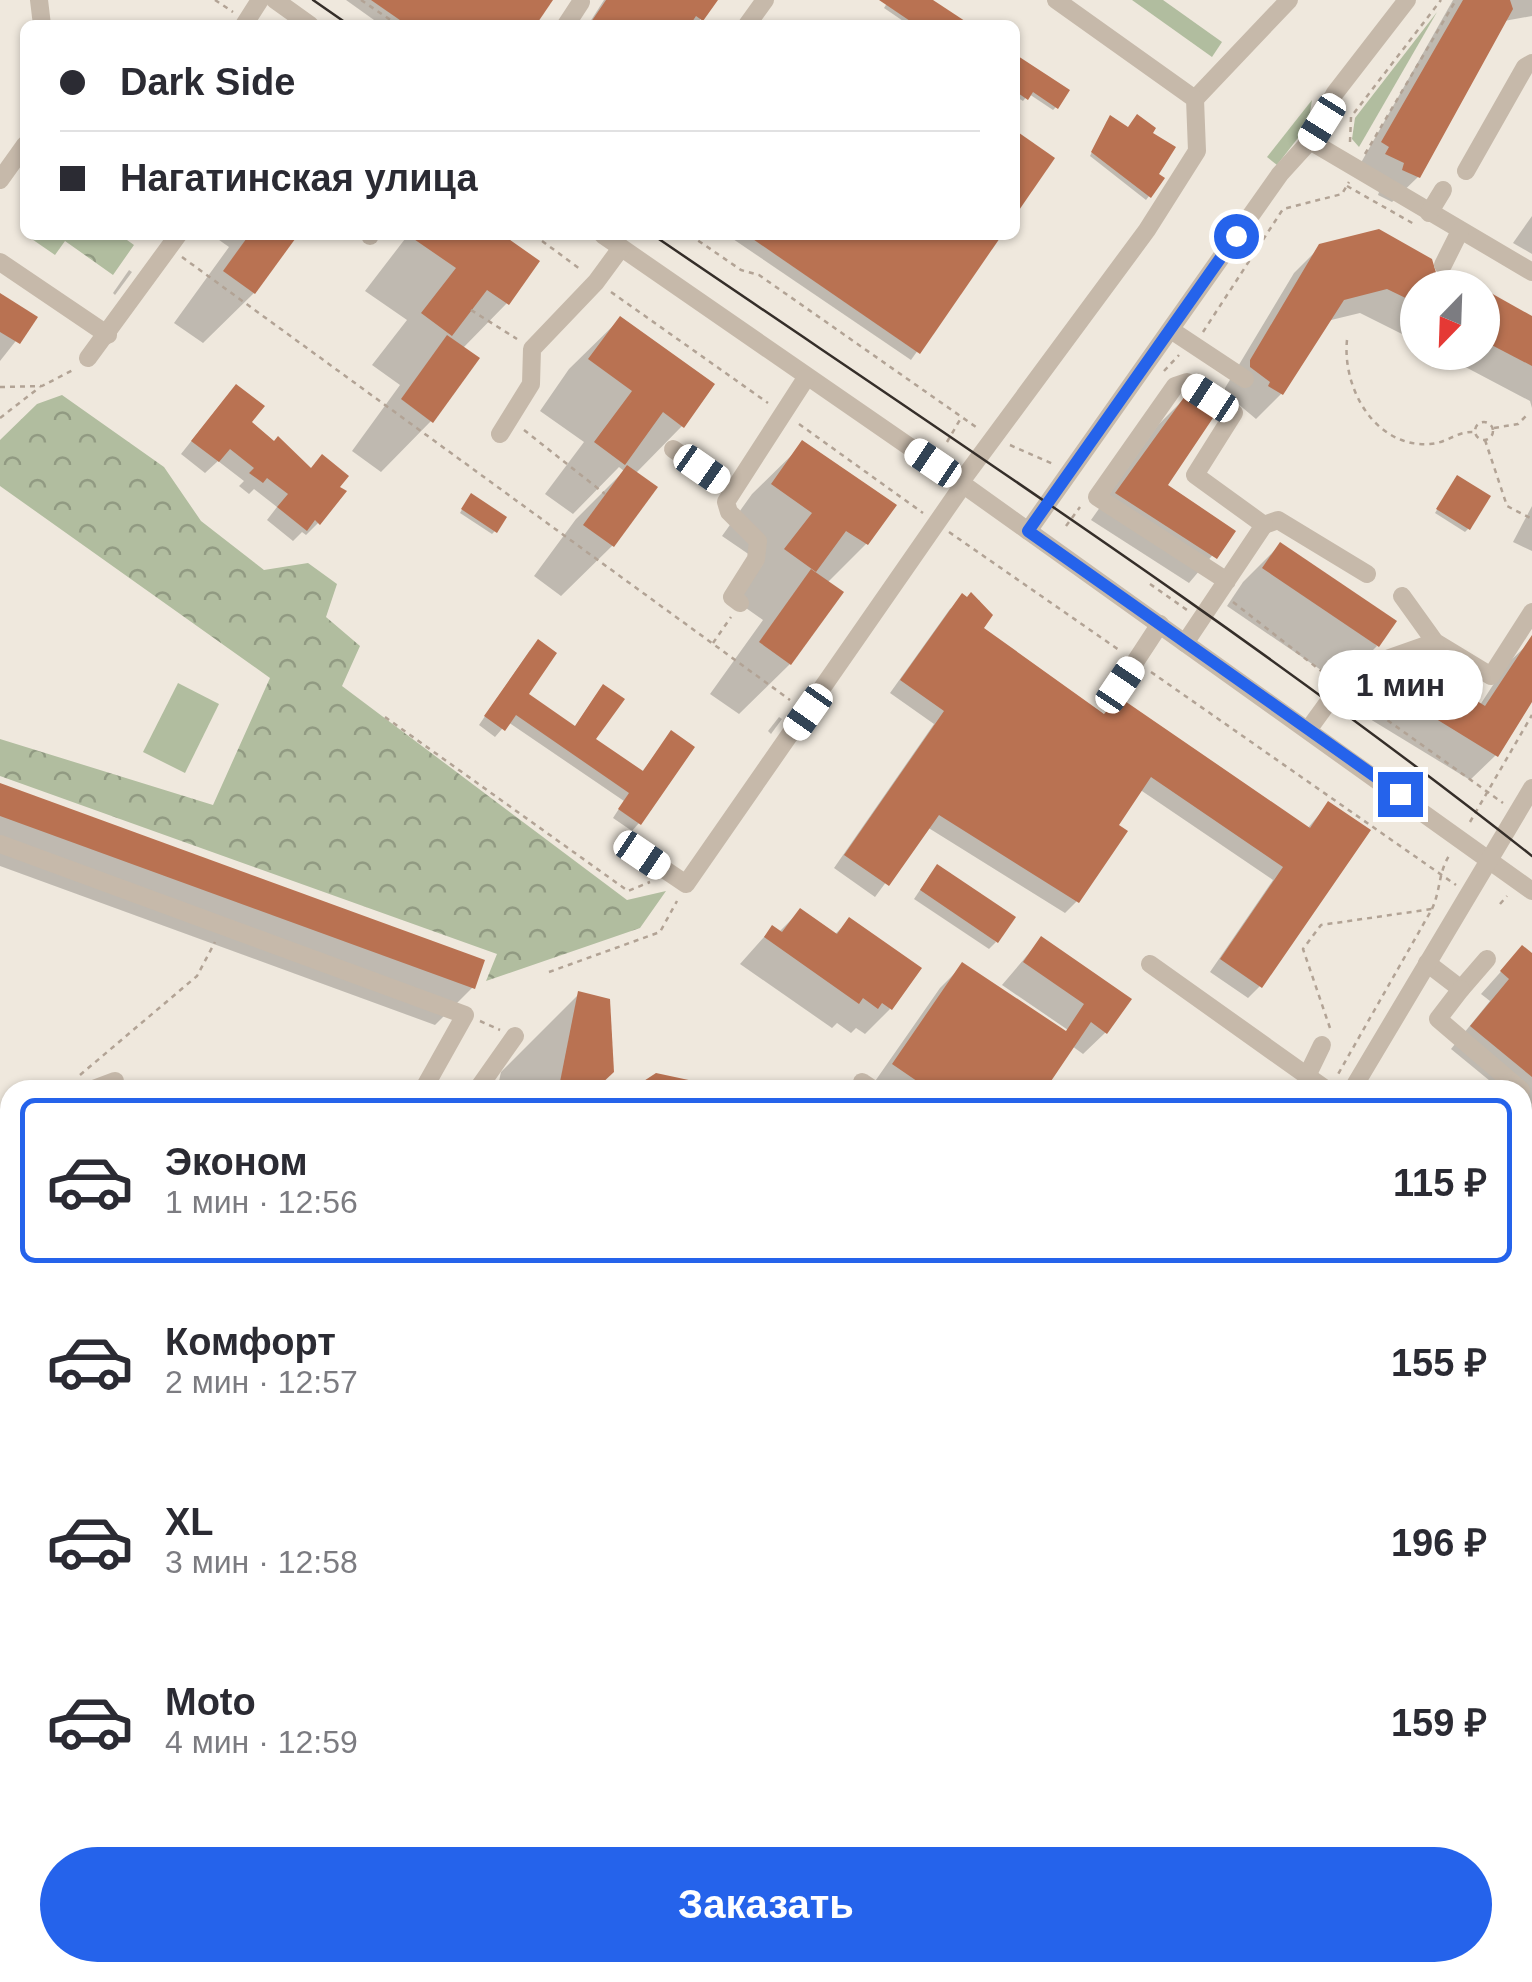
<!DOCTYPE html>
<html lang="ru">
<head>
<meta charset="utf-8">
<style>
	:root { --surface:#fff; --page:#f2f2f3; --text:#2b2b33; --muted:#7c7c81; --line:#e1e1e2; --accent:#2563eb }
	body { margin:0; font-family:Helvetica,sans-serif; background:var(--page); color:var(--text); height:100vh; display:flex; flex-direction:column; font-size:38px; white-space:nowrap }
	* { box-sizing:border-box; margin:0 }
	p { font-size:32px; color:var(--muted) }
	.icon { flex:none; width:55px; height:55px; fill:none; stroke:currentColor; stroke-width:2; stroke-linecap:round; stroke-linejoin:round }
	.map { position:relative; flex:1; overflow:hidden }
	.sheet { position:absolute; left:0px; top:1080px; width:1532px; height:902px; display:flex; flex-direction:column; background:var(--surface); border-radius:30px 30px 0 0; box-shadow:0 2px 8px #0004 }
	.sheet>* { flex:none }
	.guide { position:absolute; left:20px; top:20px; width:1000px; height:220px; border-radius:15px; box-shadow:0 2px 8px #0004; display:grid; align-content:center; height:220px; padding:0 40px; background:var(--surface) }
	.needle { width:65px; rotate:203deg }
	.controls { position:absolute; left:1400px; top:270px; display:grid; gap:20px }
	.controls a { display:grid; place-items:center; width:100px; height:100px; border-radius:50%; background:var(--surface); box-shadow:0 2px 8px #0004; font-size:50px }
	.end { position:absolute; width:45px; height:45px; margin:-22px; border:12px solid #2563eb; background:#fff; box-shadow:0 0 0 5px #fff }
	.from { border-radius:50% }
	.bubble { position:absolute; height:70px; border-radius:35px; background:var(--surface); box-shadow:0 2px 8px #0004; font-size:32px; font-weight:800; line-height:70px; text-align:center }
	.car { position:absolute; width:30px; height:60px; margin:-30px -15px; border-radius:12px; box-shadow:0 0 8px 2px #0007; background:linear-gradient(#fff 24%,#345 0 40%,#fff 0 76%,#345 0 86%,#fff 0) }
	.guide b { display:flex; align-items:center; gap:35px; height:95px; font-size:38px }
	.guide b+b { border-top:2px solid var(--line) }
	.guide i { width:25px; height:25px; background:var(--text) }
	ul { padding:18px 0 0; list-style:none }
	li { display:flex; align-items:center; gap:30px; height:165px; margin:0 20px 15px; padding:0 20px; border:5px solid transparent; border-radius:15px }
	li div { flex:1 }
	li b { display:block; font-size:38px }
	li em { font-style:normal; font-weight:800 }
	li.selected { border-color:var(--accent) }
	li>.icon { width:90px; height:90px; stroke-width:1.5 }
	.cta { display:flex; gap:20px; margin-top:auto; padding:20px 40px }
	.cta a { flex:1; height:115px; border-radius:60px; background:var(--accent); color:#fff; font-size:40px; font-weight:800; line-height:115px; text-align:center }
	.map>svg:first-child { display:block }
</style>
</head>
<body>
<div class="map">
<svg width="1532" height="1982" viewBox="0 0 1532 1982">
	<defs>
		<pattern id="park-crowns" width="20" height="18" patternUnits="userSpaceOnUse" patternTransform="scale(2.5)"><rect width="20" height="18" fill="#b1bd9f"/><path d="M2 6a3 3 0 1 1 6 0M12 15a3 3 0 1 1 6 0" fill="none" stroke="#919a82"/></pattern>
		<pattern id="water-waves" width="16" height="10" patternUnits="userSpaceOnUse" patternTransform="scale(2.5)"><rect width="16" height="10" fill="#7fa5a9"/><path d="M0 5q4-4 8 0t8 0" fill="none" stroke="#69878a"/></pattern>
	</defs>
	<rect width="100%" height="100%" fill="#efe8dd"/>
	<g fill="#b1bd9f">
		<path d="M1132,0H1163L1222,42L1212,57Z"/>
		<path d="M1437,12L1359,147L1352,139L1355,118Z"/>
		<path d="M1312,100L1308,125L1277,165L1267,157Z"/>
		<path d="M178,683L219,704L185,773L143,752Z"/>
	</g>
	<g fill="url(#park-crowns)">
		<path d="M26,235H120L134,245L113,275L65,241L55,255Z"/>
		<path d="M62,395L164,467L201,521L264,570L308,563L337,584L326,617L360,646L342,686L627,900L666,891L640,928L486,981L497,954L0,776V739L213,805L270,678L0,486V440L37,404Z"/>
	</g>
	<g fill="url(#water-waves)">
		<path d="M0,1216L10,1219V1750L0,1747Z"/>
		<path d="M1144,1972L1151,1982H449L438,1973Z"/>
	</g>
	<g fill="#0003">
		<path d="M346,0H550L533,25H381Z"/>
		<path d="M604,0H715L696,25H588Z"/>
		<path d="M889,0H928L966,25H909L884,8Z"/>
		<path d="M1453,0H1532V16L1504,21L1418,177L1392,202L1378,195L1380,189L1358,168Z"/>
		<path d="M1015,57L1056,107L1053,110L1029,94L1023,101L1015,96Z"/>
		<path d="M1107,121L1149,134L1156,174L1162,179L1146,200L1090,156Z"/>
		<path d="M1532,216V254L1513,243Z"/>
		<path d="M212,235H295L254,293L203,343L174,323L229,247Z"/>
		<path d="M408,235H499L507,303L462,349L431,421L381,472L352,451L400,385L372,365L407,320L365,291Z"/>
		<path d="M736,235H999L911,360L733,239Z"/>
		<path d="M1321,246L1435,278L1418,288V342L1360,313L1327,321L1281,394L1256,419L1225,393V388L1294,273Z"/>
		<path d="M129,270L132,272L115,295L113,293Z"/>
		<path d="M1482,290L1532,317V408L1530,401L1437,352H1482Z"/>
		<path d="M0,296L34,318L0,361Z"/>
		<path d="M620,319L682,426L635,474L654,488L612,546L561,596L534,576L576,519L624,471L619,467L573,514L545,494L584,442L540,411L569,369Z"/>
		<path d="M224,400L309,470L318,523L306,535L302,532L293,541L267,520L277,507L254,489L249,494L239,486L244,481L218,461L205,473L181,454Z"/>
		<path d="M1183,400L1164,485L1232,532L1189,583L1091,520L1158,425Z"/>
		<path d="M803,444L893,505L866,544L827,583L790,664L739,714L710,694L763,620L736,601L763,564L722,536L752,494Z"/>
		<path d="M1455,481L1468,529L1465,532L1435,513Z"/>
		<path d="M468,499L495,531L492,534L460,513Z"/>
		<path d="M1532,506V551L1513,542Z"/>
		<path d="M1280,545L1377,646L1340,683L1227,606L1243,582Z"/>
		<path d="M971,595L980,601L976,606L980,628L1104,716L1307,829L1328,804L1260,986L1248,998L1210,972L1273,880L1139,789L1115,825L1077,901L1065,913L927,827L875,897L834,868L934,724L890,693L950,609Z"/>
		<path d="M1532,640V696L1496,755L1470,780L1365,716L1384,690L1412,707V701L1387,686L1405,669L1480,705L1506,665Z"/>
		<path d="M530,650L526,695L574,728L596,695L593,740L641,773L671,733L639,823L632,831L613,818L624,801L508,722L495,737L479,725Z"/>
		<path d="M779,717L782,719L771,734L768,731Z"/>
		<path d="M0,786L473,987L435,1025L0,866Z"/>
		<path d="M930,875L996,942L989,949L914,899Z"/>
		<path d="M800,911L834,935L850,920L890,1009L865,1034L856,1028L851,1033L837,1023L832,1028L740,964L772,928L778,933Z"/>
		<path d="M1041,939L1106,1032L1083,1054L1072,1046L1042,1090L871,1087L940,988L962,966L1065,1034L1068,1030L1002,985Z"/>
		<path d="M1522,948L1532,956V1116L1522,1108V1090H1501L1451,1049L1490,1001L1481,994Z"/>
		<path d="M579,994L611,1071L592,1090H497L501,1072Z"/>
		<path d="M136,1084L159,1090H130Z"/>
		<path d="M1522,1225L1530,1232L1522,1241Z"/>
		<path d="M1532,1303V1344L1522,1355V1314Z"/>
		<path d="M1522,1389L1532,1396V1492L1522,1484Z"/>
		<path d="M1522,1532L1532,1539V1592L1522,1604Z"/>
		<path d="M83,1972H149L129,1982H66Z"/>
		<path d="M236,1972L240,1982H200L197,1974Z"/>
		<path d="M1336,1972H1352L1357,1982H1321Z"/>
		<path d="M1390,1972H1443L1448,1982H1394Z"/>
	</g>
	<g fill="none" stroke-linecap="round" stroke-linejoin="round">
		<g stroke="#234b52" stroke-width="2.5" stroke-dasharray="12 10" stroke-linecap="butt">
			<path d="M0,1482L10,1485"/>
			<path d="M704,1972L712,1982"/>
		</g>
	</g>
	<g fill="#b97252">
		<path d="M371,0H553L536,25H407Z"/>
		<path d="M606,0H718L703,21L696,16L690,25H589Z"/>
		<path d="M879,0H933L971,25H916Z"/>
		<path d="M1463,0H1510L1513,9L1420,178L1402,170L1404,163L1385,154L1389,147L1381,142Z"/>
		<path d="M1015,54L1070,90L1058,109L1033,92L1028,100L1015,91Z"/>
		<path d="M1137,114L1156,128L1153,133L1176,147L1159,174L1165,178L1151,198L1091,152L1110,115L1128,127Z"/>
		<path d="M1015,130L1055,158L1015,216Z"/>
		<path d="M1379,229L1432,259L1437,276L1445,277L1454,271L1482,288H1418V304L1387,289L1344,300L1283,395L1268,386L1270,382L1250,367V360L1319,244Z"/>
		<path d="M249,235H298L255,294L223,271Z"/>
		<path d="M408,235H503L540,261L509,305L487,290L452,336L421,313L456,268Z"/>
		<path d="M747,235H1002L920,354Z"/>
		<path d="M1482,288L1532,316V366L1482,340Z"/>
		<path d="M0,293L38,317L20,344L0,332Z"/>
		<path d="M620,316L715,384L684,428L663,412L625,465L594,442L632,391L588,359Z"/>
		<path d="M447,335L480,358L433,423L401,399Z"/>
		<path d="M236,384L265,406L252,422L274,441L278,436L311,468L322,454L349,476L340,487L347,491L320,525L315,520L307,531L277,507L288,494L267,478L263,483L249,473L254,468L230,449L219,462L191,441Z"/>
		<path d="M1185,396L1215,415L1168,485L1236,531L1217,559L1115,493Z"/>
		<path d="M802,440L897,505L868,545L846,531L816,572L784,549L812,513L771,484Z"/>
		<path d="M627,465L658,487L614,547L583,525Z"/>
		<path d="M1457,475L1491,496L1470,530L1436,509Z"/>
		<path d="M471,493L507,517L497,533L461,509Z"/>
		<path d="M1280,542L1397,621L1379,647L1262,568Z"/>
		<path d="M811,569L844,592L791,665L759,642Z"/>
		<path d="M971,592L993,615L984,628L1104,714L1119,697L1310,828L1328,801L1371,830L1262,988L1220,959L1283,867L1151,777L1119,825L1128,831L1079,903L939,815L889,886L844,855L944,711L900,680L962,593L967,597Z"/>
		<path d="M1532,635V702L1498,757L1389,690L1403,666L1424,659L1440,669L1436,675L1485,706Z"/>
		<path d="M538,639L557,653L529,694L575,726L603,684L625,699L596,739L643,771L671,730L695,747L641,825L618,809L629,793L516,715L505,731L484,716Z"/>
		<path d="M0,783L485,960L475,989L0,816Z"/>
		<path d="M937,864L1016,917L998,943L920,890Z"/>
		<path d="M800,908L837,934L849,917L922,968L892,1010L882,1003L878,1009L863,998L859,1004L764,937L772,925L782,932Z"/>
		<path d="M1041,936L1132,999L1107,1034L1091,1022L1045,1090H930L892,1064L962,962L1066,1031L1084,1004L1023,962Z"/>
		<path d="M1522,945L1532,953V1077L1470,1026L1509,979L1500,971Z"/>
		<path d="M578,991L610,999L614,1072L599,1086L559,1087Z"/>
		<path d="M656,1073L712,1085V1090H630Z"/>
	</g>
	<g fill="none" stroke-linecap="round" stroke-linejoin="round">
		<g stroke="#b2a395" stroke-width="2.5" stroke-dasharray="5 5" stroke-linecap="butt">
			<path d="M215,0L233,12"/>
			<path d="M361,0L398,25"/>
			<path d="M1350,142L1351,117L1441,0"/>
			<path d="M1365,154L1456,0"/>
			<path d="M1347,186L1414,224"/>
			<path d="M534,235L580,269"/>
			<path d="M690,235L741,270L759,275L976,427"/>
			<path d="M182,257L790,700"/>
			<path d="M611,292L768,403"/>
			<path d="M471,310L517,339"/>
			<path d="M1203,332L1283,209L1342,194L1349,182"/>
			<path d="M1347,340C1342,388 1375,448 1430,444C1447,443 1457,431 1474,432"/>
			<path d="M1164,371L1179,355"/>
			<path d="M0,387L42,386L75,369"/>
			<path d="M0,418L40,387"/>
			<circle cx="1484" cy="431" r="9"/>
			<path d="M799,424L923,513"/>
			<path d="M1494,428L1518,424L1527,415"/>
			<path d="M524,430L605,494"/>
			<path d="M1485,440L1507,506L1532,519"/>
			<path d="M947,442L961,418"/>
			<path d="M1010,445L1053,464"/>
			<path d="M1066,526L1080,507"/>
			<path d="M949,532L1119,650"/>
			<path d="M1150,584L1187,610"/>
			<path d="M1233,602L1325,674"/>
			<path d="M713,643L731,617"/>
			<path d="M1151,672L1456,885"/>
			<path d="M1355,697L1503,803"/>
			<path d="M385,717L628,891L650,882"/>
			<path d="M1470,822L1532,715"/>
			<path d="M1500,904L1507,896"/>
			<path d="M1432,909C1441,889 1438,873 1450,854"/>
			<path d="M549,972L660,932L677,901"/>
			<path d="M480,1021L500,1030"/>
			<path d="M1330,1028L1303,949L1321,925L1432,909L1337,1076"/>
			<path d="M80,1075L197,976L215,942"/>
			<path d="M1299,1972L1303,1982"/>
		</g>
		<g stroke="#c6b9aa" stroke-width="18">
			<path d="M39,0L42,25"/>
			<path d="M275,0L310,25"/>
			<path d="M244,25L260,0"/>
			<path d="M566,25L581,2"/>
			<path d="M747,25L765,0"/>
			<path d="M1195,99L1289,0"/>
			<path d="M1310,141L1532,272"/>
			<path d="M1466,171L1525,67L1532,63"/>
			<path d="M0,180L25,145"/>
			<path d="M1429,213L1443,190"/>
			<path d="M603,235L933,463L1532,891"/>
			<path d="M370,236V235"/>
			<path d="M0,262L108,335"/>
			<path d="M1443,265L1460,231"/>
			<path d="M1171,330L1245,379"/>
			<path d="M88,358L178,235"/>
			<path d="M500,434L531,384L532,349L596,282L621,248"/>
			<path d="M673,449L731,489"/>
			<path d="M960,483L1147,230L1197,151L1195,99L1056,0"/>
			<path d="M1264,525L1278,520L1367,574"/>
			<path d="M1028,531L1280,174L1310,141L1335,93L1407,0"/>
			<path d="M1402,596L1435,642L1491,676L1532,612"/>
			<path d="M740,603L732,597L756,559L758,541L729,512L726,502L806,378"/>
			<path d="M1185,643L1264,525L1195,475L1234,413L1187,382L1175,386L1097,497L1227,581"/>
			<path d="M1120,685L1160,624"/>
			<path d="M1308,730L1350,672L1435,642"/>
			<path d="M0,844L465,1015L423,1090"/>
			<path d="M643,855L686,884L963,485"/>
			<path d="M1427,963L1461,989L1487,959"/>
			<path d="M1150,964L1327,1090"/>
			<path d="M1461,989L1438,1019L1521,1090"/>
			<path d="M1307,1076L1322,1045"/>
			<path d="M862,1082L874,1090"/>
			<path d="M91,1090L115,1081"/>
			<path d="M477,1090L515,1036"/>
			<path d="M1352,1090L1532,788"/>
			<path d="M1522,1506L1532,1515"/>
			<path d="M1487,1972L1492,1982"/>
		</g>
		<g stroke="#75665c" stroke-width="22">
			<path d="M0,1176L10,1179"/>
			<path d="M1187,1972L1193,1982"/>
			<path d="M1274,1972L1278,1982"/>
		</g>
		<g stroke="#352e29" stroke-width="2.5">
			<path d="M313,0L349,25"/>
			<path d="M653,235C949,437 1251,634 1532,856"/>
		</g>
	</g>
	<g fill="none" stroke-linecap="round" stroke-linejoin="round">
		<path stroke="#2563eb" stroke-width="12" d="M1236,236L1028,531L1400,794"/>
	</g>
</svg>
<div class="controls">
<a><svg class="needle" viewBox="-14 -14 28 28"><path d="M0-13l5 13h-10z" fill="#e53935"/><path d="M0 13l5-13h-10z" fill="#7c7c81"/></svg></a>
</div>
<i class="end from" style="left:1236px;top:236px"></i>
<i class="end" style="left:1400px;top:794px"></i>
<div class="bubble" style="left:1318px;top:650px;width:165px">1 мин</div>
<i class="car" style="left:1322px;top:122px;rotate:212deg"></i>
<i class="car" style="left:1210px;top:398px;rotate:303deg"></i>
<i class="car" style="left:933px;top:463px;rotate:304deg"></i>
<i class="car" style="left:702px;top:469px;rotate:125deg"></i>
<i class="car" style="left:1120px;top:685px;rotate:34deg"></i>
<i class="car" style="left:808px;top:712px;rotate:215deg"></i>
<i class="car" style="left:642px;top:855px;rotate:124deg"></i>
<div class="guide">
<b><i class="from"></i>Dark Side</b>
<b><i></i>Нагатинская улица</b>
</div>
<section class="sheet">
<ul>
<li class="selected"><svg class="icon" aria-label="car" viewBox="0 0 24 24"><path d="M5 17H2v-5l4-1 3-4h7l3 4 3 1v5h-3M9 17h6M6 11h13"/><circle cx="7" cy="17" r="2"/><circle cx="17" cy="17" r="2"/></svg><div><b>Эконом</b><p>1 мин · 12:56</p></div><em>115 ₽</em></li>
<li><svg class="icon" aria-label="car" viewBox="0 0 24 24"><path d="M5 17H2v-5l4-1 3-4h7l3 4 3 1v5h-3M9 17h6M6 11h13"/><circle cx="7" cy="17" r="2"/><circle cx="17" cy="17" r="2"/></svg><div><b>Комфорт</b><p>2 мин · 12:57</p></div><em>155 ₽</em></li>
<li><svg class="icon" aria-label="car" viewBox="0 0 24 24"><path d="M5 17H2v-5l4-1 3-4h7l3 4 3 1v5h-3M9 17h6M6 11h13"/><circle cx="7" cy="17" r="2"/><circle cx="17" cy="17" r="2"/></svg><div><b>XL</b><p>3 мин · 12:58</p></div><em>196 ₽</em></li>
<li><svg class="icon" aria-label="car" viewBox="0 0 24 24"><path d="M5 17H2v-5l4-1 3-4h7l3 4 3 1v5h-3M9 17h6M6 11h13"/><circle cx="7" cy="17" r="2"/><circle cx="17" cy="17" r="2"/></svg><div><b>Moto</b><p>4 мин · 12:59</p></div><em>159 ₽</em></li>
</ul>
<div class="cta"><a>Заказать</a></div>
</section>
</div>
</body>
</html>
